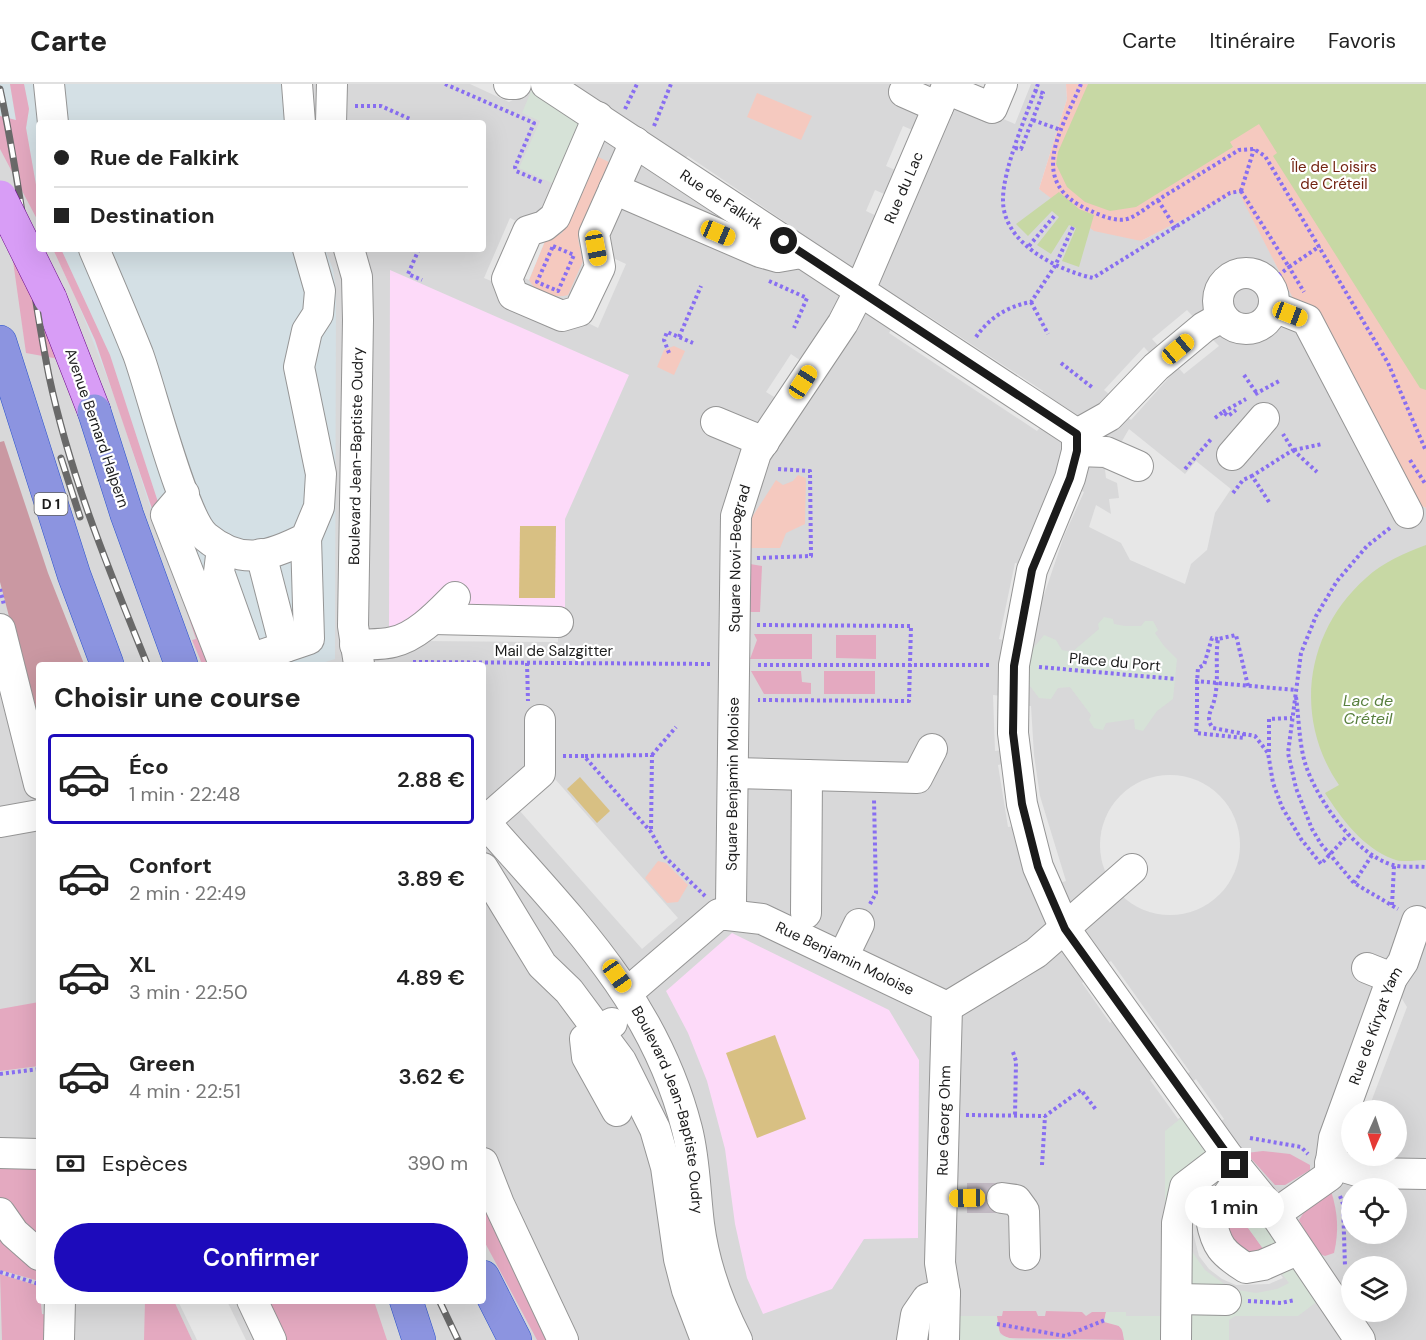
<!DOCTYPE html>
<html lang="fr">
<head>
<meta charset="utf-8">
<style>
	:root { --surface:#fff; --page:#f2f2f2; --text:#222; --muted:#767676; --line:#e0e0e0; --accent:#1d0bbb }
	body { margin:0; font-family:"DM Sans",sans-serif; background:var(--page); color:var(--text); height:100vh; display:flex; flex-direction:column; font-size:22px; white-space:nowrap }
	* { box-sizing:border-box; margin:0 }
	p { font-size:20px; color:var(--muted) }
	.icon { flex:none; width:33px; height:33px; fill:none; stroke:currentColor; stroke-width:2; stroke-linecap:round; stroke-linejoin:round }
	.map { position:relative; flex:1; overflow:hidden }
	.sheet { position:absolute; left:36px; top:578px; width:450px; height:642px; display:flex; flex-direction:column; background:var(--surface); border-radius:6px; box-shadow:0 6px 24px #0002 }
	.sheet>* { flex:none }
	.guide { position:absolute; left:36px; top:36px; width:450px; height:132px; border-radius:6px; box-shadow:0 6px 24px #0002; display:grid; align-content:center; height:132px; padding:0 18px; background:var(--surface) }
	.needle { width:39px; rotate:183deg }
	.tools { position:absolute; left:1341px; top:1016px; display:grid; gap:12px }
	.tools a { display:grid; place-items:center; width:66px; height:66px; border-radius:50%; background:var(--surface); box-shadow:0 6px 24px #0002; font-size:30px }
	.end { position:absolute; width:27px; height:27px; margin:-14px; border:8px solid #1b1b1b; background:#fff; box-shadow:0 0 0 3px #fff }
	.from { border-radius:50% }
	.bubble { position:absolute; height:42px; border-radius:21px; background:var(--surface); box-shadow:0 6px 24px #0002; font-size:20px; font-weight:600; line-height:42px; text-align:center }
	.car { position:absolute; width:18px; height:36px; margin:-18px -9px; border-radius:8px; box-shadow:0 0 4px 2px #0007; background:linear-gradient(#f5c518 24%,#345 0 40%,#f5c518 0 76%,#345 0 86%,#f5c518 0) }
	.guide b { display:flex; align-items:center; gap:21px; height:57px; font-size:22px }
	.guide b+b { border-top:2px solid var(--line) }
	.guide i { width:15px; height:15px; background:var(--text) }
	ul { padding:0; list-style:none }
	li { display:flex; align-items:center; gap:18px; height:90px; margin:0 12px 9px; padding:0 6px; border:3px solid transparent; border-radius:6px }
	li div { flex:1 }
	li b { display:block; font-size:22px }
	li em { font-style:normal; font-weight:600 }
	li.selected { border-color:var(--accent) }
	li>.icon { width:54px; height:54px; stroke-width:1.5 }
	h2 { padding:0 18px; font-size:27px; line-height:72px }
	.pay { display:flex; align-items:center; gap:15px; height:66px; padding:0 18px; font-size:22px }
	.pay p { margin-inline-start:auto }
	.cta { display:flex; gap:12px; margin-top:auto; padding:12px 18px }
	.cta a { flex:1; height:69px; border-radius:36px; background:var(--accent); color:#fff; font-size:24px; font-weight:600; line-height:69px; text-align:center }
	header { display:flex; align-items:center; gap:36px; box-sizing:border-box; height:84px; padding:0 30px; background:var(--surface); border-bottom:2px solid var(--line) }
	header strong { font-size:28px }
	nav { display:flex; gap:33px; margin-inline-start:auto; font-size:21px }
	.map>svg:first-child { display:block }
</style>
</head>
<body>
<header>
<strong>Carte</strong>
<nav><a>Carte</a><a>Itinéraire</a><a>Favoris</a></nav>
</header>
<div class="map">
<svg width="1426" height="1256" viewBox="0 0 1426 1256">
	<rect width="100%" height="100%" fill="#eae1ec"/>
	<path fill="#d8d8d9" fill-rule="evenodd" d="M0,0H1066L1067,15L1039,105L1141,157L1238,106L1393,409L1426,424V1256H0ZM39,39H483V165H39ZM39,580H483V1216H39ZM1352,1026H1396V1071H1352ZM1352,1104H1396V1149H1352ZM1352,1182H1396V1227H1352Z"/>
	<g fill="#d4e0e5">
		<path d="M0,0H10L16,37L0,32Z"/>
		<path d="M24,0H311V39H39V118L26,44L29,25Z"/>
		<path d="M57,165H325L333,185L336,205L335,575L319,580H217L149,420L117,319Z"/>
	</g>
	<g fill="#fddaf9">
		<path d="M390,186L629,291L565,435V526L389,548Z"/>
		<path d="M732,849L889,926L919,976L918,1154L864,1155L832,1205L763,1230L747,1194L735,1140L725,1065L707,997L688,949L666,907Z"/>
	</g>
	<g fill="#e4a9c0">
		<path d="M10,0H24L29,25L26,44L39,118V139L0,65V32L16,36Z"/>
		<path d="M53,165H61L110,271L173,464L218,580H202L192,556L196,555L95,256Z"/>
		<path d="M13,177L38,219L59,275L26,269Z"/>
		<path d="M750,480L762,482L760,528H749Z"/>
		<path d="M754,550H812V575H750L757,556Z"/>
		<path d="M836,551H876V575L836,574Z"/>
		<path d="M751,587H801L802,598L811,599V610H764Z"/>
		<rect x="824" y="587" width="51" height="23"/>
		<path d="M39,918V982L0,987V925Z"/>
		<path d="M1263,1067L1290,1070L1310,1081V1086L1285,1101H1275L1246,1069Z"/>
		<path d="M0,1076L39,1079V1165L0,1120Z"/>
		<path d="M1331,1107C1338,1129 1339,1147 1334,1169L1325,1172L1317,1169L1299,1136L1306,1125Z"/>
		<path d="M490,1110L556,1256H537L483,1155V1122Z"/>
		<path d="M1233,1123L1264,1166L1251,1169C1233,1161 1227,1149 1227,1130Z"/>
		<path d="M0,1137L39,1177V1197L0,1186Z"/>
		<path d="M0,1190L39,1202L42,1230L50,1231V1256H2Z"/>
		<path d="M145,1217H174L192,1256H144Z"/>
		<path d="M264,1217H374L387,1256H284Z"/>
		<path d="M1003,1227H1036L1038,1232H1045L1046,1227L1082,1228L1086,1232L1092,1228H1106L1104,1238C1116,1237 1125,1244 1124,1256L1008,1254C997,1249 997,1243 997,1232H1002Z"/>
	</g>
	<path fill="#ca98a2" d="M4,357L48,489L84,580H39V647L0,498V358Z"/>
	<g fill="#f5c9bf">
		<path d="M1066,0H1426V424L1393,409L1238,107L1141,157L1094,147L1039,105L1067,15Z"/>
		<path d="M757,9L812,32L801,56L747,33Z"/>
		<path d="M594,71L611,79L578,155L583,177L568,211C554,215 536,209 529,196L545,157L562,149Z"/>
		<path d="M674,262L685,267L674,291L657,283L664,266Z"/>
		<path d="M798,391L806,394L805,440L786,449L780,464H747V441L776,396L783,401L793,397Z"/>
		<path d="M658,777L666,779L688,801L678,818L667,819L645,794Z"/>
	</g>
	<g fill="#d8c083">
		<path d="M520,442H556L555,514H519Z"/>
		<path d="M580,693L610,727L597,739L567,705Z"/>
		<path d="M775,951L806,1035L757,1054L726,969Z"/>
	</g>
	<g fill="#e7e7e7">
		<path d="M470,0H517L526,9L509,18Z"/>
		<path d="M974,0H1031L1015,40L966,19Z"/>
		<path d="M903,42L917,48L900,88L886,82Z"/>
		<path d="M688,72L797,146L795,151L682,76Z"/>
		<path d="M875,106L889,112L879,133L866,127Z"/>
		<path d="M510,134L522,140L496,199L484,194Z"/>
		<path d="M531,152L545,157L529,196L515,190Z"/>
		<path d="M611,173L626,180L598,244L584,237Z"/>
		<path d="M916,224L1043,307L1040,314L912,230Z"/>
		<path d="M1187,226L1198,238L1163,267L1152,255Z"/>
		<path d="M893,242L1042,341L1037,347L889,249Z"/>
		<path d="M1208,251L1219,262L1184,290L1174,279Z"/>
		<path d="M1144,263L1154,274L1115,315L1104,306Z"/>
		<path d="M791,270L804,279L779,316L766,308Z"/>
		<path d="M1169,283L1174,288L1131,336L1125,331Z"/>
		<path d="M1129,345L1185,390L1196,377L1231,405L1215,429L1207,466L1191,480L1185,500L1130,476L1121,459L1089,443L1096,421L1111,430L1109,415L1119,414L1117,399L1106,394L1105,386Z"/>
		<path d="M1077,405L1084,408L1064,452L1044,511L1037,509Z"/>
		<path d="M1015,479L1023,481L1006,557L999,555Z"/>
		<path d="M456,523L558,526V558L421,557Z"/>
		<path d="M993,611L1002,612L1004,666L995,667Z"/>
		<path d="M1023,622H1031L1034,671L1040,712L1066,797L1059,799L1033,714Z"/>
		<path d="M1006,679L1016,742L1008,743L998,681Z"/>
		<circle cx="1170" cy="761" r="70"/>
		<path d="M555,695L678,834L642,865L519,726Z"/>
		<path d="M1111,877L1190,988L1183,992L1104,881Z"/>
		<path d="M1087,895L1115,935L1110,939L1082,899Z"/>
		<path d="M1396,905L1407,923L1368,1026H1352Z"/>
		<path d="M1157,991L1185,1031L1178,1035L1150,996Z"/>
		<path d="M1196,995L1224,1035L1218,1040L1189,1000Z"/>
		<path d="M1211,1098L1219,1107L1205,1144L1276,1184L1283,1194L1269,1200L1236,1201L1222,1195L1209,1185L1199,1172L1191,1141L1194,1125Z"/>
		<path d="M178,1217H227L246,1256H197Z"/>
	</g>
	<g fill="#d6e2d7" fill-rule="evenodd">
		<path d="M532,5L576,33L583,45L554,100L519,84L540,37L522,29Z"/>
		<path d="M1104,533L1113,535L1114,540L1125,542H1141L1145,537H1153L1158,546L1155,549L1164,562L1177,575L1173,615L1157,627L1143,647L1135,645L1134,635L1106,639L1103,646L1094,644L1089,636L1091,631L1070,603L1058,604L1051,615L1039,614L1024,594L1027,572L1044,551L1056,556L1062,566L1072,568L1099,545L1098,540Z"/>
		<path d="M1185,1031L1227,1091L1222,1107L1210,1092L1194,1104L1188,1162L1205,1186L1231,1205L1256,1209L1277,1205L1289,1199L1276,1182L1293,1179L1319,1216L1298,1232H1235L1229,1236V1256H1124L1122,1245L1119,1242L1104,1238L1106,1228H1126V1232H1165V1047Z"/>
		<path d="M1244,1106L1281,1156L1277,1166L1250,1173L1240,1169L1224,1148L1223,1129L1239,1107ZM1233,1123L1264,1166L1263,1168L1257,1170L1245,1168L1233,1157L1225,1138L1227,1130Z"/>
		<path d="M950,1232H997L1000,1251L1016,1256H950Z"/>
	</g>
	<g fill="#c7d8a4">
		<path d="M1088,0H1426V306L1420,304L1273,72L1277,69L1259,40L1230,58L1233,63L1136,123L1110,127L1085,118L1067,103L1056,80L1058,68Z"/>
		<path d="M1059,108L1079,125L1094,131L1079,183L1062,177L1076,144L1069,141L1051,170L1037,161L1059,133L1052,127L1028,152L1016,140Z"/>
		<path d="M1426,461V776C1416,776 1402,779 1393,775C1363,764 1341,734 1325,709L1339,701C1293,634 1305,548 1366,494C1383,478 1405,469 1426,461Z"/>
	</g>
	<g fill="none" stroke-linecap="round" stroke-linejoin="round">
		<path stroke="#c1b9c2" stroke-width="30" stroke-dasharray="30 15" stroke-linecap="butt" d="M967,1114H1002"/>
		<g stroke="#959595" stroke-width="32">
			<g id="minor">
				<path d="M49,0L53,39"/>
				<path d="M297,0L300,39"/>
				<path d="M509,0H516"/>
				<path id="s1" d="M546,0L1077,350"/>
				<path d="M946,5L992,24L1002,0"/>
				<path d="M904,8L938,23"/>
				<path d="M598,33L555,133L544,142L528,147L507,195L513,211L562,232L579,227L600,183L594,150L635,58"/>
				<path d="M331,39L332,0"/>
				<path d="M614,105L760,168L778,173L801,169"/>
				<path d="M94,165C109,200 124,235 138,270C151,305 183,435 206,453C241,482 269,473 306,454L319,423L321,390L299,283L307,247L318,230L320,207L308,165"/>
				<path d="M349,165L357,193L358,236L353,542L359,580"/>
				<circle cx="1246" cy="217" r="28"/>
				<path d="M1274,223L1307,236L1408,429"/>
				<path d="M716,338L764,358"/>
				<path d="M1077,350V367L1070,394L1032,486L1014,581L1013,649L1022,720L1038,783L1065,845L1227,1071L1275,1130L1360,1256"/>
				<path d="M1077,350L1109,332L1156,283L1204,243L1222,233"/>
				<path d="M1077,367L1106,368L1138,382"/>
				<path d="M1232,371L1264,334"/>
				<path d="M184,410L166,431L224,580"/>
				<path d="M222,464L219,488L250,575L309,555L306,454"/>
				<path d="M261,470L285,563"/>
				<path d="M433,535L558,538"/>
				<path d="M0,545L39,700"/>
				<path d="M355,561C367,560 382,561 393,558C417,553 439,529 455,513"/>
				<path d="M734,689L917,694L932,665"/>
				<path id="s2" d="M483,736C568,833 654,915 687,1045C695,1076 695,1108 699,1140C704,1179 719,1221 737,1256"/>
				<path d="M0,738L39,731"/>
				<path d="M484,738L540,689V636"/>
				<path d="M483,784L542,881L569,907L621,977L655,1045L666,1083L679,1175L687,1206L706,1256"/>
				<path id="s3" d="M731,820L736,432L756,369L843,239L859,208L948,0"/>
				<path d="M806,829L807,691"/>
				<path d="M843,873L859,840"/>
				<path d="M1367,884L1392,894"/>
				<path id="s4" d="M628,908L719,830L762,835L947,923"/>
				<path d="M947,923L1036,869L1132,785"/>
				<path d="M612,939L585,955L587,973L617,1027"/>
				<path d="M0,1069L39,1070"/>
				<path d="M483,1079L499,1120L563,1256"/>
				<path d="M1330,1079L1364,1089L1426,1090"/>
				<path d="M1242,1091L1211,1135C1216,1162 1222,1169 1246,1184L1263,1181L1297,1166"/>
				<path d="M1002,1114L1016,1116L1024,1127L1025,1171"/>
				<path d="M0,1129L14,1149L39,1171"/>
				<path id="s5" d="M1275,1130L1329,1092L1334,1054L1392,894L1403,878L1417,837"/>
				<path d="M1177,1215L1226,1216"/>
				<path d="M252,1216L271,1256"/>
				<path d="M59,1256L60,1216"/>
				<path d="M912,1256L916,1231L927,1215L945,1209"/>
				<path id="s6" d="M944,1256L945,1209L940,1179L947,923"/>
				<path d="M1176,1256L1177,1139L1185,1103L1219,1077"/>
			</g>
		</g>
		<g stroke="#6c088a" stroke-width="34">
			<path id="major" d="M50,214L94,327"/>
		</g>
		<g stroke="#2d54cb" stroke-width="34">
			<g id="highway">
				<path d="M0,258L74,491L107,580"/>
				<path d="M94,327L127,431L181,580"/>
				<path d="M483,1193L515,1256"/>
				<path d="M406,1216L419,1256"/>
			</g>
		</g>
		<g stroke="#886ef1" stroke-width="4" stroke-dasharray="3 3" stroke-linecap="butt">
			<path d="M445,0L534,39L515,83L516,87L544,99"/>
			<path d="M1038,0C1027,29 1003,85 1003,115C1002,159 1057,186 1093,194L1230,109L1241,107"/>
			<path d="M1081,0C1061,47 1025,99 1091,127C1102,132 1118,139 1130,134C1141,129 1151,120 1161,114C1187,98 1213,82 1239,66L1254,65L1265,72L1388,279L1426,367"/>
			<path d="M355,22H381L410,35L412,39"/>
			<path d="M625,25L637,0"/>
			<path d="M1033,36L1061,46"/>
			<path d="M654,42L671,0"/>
			<path d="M1015,64L1021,65L1043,9L1035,7"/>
			<path d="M1241,107L1289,183L1320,162"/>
			<path d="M1241,107L1254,65"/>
			<path d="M1158,116L1176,145"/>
			<path d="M553,162L574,171L558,207L537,198Z"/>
			<path d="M1029,162L1056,130"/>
			<path d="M419,165L408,190L422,196"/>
			<path d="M769,197L807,214L794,244"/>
			<path d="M1269,199L1289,183L1304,208"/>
			<path d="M1031,218L1048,250"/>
			<path d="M679,253L701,202"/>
			<path d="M976,253C989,234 1008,222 1031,218L1055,182L1073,143"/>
			<path d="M669,269L664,256L667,248L693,259"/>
			<path d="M1061,279L1093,304"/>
			<path d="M1244,291L1258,311"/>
			<path d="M1255,310L1281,296"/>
			<path d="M1223,328L1246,315"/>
			<path d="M1215,334L1223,328L1228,332L1236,326"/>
			<path d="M1293,366L1317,388"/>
			<path d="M1294,366L1322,360"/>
			<path d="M1410,376L1426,401"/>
			<path d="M1185,385L1212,354"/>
			<path d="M1233,409L1243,396L1252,392"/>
			<path d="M1269,418L1252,392L1293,366L1283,350"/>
			<path d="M1390,444L1367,462L1337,497L1316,532L1301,569L1288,669L1296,704L1312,745L1321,760L1354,799L1398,825"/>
			<path d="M757,474L811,472L810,387L777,385"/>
			<path d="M0,505L4,521"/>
			<path d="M757,541L911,542L909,617L758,616"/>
			<path d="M1218,555L1212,554L1204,581L1198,584C1196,607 1198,626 1196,649L1244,654V647"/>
			<path d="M413,578L711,580"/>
			<path d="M527,579L528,617"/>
			<path d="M758,581H990"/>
			<path d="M1039,583L1175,595"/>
			<path d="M1195,597L1296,606"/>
			<path d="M1248,602L1236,551L1218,555C1215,575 1219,593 1215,613C1213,625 1204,633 1213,644L1255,652L1268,669L1273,699L1282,723L1301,755L1321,780L1348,751"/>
			<path d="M1296,613C1299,635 1299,661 1306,682C1318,717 1356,771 1393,781C1403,784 1416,782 1426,783"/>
			<path d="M1269,668V635L1292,634"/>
			<path d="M652,671L676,643"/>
			<path d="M563,672H584L651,748L665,773L705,812"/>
			<path d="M585,672L652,671L651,747"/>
			<path d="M1354,799L1372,771"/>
			<path d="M870,820L876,809L874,715"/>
			<path d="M1392,821L1394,782"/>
			<path d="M1013,968L1016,977L1015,1032"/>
			<path d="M0,990L39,985"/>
			<path d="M966,1031L1045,1032L1081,1006L1097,1027"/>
			<path d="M1250,1054L1301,1063L1308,1070"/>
			<path d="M1042,1081L1045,1032"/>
			<path d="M1340,1112L1343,1120L1345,1182"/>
			<path d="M0,1188L39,1200"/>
			<path d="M1248,1217L1281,1219L1295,1216"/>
			<path d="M997,1240L1065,1252L1105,1236"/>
		</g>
		<use href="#minor" stroke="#fff" stroke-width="30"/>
		<use href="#major" stroke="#d89df6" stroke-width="33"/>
		<use href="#highway" stroke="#8c94e0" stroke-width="33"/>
		<g stroke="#696969" stroke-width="7">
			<g id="rail">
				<path d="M0,5C21,100 30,197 49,292C70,392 109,486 147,580"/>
				<path d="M61,374L80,433"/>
				<path d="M439,1216L458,1256"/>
			</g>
		</g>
		<use href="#rail" stroke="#fff" stroke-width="4.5" stroke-dasharray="14" stroke-linecap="butt"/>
		<g stroke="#6c088a" stroke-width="34" stroke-linecap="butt">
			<path id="major-bridge" d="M0,113L50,214"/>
		</g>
		<use href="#major-bridge" stroke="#d89df6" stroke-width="33"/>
	</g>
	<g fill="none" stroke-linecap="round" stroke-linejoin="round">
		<path stroke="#1b1b1b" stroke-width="8" d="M784,157L1077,350V367L1070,394L1032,486L1014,582L1013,649L1022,720L1038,783L1065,845L1235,1081"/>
	</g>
	<g text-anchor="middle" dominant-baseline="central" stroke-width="4.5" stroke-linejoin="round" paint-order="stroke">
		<rect fill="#fff" stroke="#5f5f5f" stroke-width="1.5" x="34.5" y="409" width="33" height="22" rx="4.5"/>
		<g font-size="14" font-weight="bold" fill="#1b1b1b">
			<text x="51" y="420">D 1</text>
		</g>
		<g font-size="15" fill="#722311" stroke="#fff">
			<text x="1334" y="83">Île de Loisirs<tspan x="1334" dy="17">de Créteil</tspan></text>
		</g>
		<g font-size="15" fill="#1b1b1b" stroke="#fff">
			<text stroke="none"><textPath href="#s3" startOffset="759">Rue du Lac</textPath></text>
			<text stroke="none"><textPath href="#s1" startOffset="210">Rue de Falkirk</textPath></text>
			<text transform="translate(97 344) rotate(71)">Avenue Bernard Halpern</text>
			<text transform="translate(356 372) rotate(-89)">Boulevard Jean-Baptiste Oudry</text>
			<text stroke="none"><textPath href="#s3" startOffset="346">Square Novi-Beograd</textPath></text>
			<text x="554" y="567">Mail de Salzgitter</text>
			<text transform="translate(1115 578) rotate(5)">Place du Port</text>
			<text stroke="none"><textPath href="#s3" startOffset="120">Square Benjamin Moloise</textPath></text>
			<text stroke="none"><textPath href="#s4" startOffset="255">Rue Benjamin Moloise</textPath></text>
			<text stroke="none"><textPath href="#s5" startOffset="224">Rue de Kiryat Yam</textPath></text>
			<text stroke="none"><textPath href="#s2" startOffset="351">Boulevard Jean-Baptiste Oudry</textPath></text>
			<text stroke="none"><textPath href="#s6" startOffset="220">Rue Georg Ohm</textPath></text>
		</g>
		<g font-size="16" font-style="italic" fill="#59803f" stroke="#fff">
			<text x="1368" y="616">Lac de<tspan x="1368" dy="18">Créteil</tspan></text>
		</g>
	</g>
</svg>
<div class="tools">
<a><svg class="needle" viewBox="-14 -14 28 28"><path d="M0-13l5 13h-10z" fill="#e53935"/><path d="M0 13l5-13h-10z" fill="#767676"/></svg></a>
<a><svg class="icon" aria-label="locate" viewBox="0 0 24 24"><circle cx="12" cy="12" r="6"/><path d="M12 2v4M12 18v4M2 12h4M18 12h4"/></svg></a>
<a><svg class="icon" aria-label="layers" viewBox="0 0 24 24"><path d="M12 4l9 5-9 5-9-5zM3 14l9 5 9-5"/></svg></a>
</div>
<i class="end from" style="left:784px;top:157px"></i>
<i class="end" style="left:1235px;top:1081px"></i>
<div class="bubble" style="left:1185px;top:1102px;width:99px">1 min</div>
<i class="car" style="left:718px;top:149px;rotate:113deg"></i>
<i class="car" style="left:596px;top:164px;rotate:169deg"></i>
<i class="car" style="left:1290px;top:230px;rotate:111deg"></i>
<i class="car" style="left:1178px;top:265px;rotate:50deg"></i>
<i class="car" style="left:803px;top:298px;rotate:33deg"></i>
<i class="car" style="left:617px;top:892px;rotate:145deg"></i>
<i class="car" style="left:967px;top:1114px;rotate:269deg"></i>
<div class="guide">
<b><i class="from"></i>Rue de Falkirk</b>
<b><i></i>Destination</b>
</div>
<section class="sheet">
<h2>Choisir une course</h2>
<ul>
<li class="selected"><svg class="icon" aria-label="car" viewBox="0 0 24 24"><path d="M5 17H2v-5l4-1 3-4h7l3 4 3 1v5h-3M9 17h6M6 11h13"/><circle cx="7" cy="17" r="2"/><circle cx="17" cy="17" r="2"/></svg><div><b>Éco</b><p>1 min · 22:48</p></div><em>2.88 €</em></li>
<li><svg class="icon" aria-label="car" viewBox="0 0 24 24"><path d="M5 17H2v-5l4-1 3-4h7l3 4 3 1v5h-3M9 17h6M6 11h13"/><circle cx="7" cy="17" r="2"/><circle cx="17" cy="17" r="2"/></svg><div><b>Confort</b><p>2 min · 22:49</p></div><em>3.89 €</em></li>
<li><svg class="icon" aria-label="car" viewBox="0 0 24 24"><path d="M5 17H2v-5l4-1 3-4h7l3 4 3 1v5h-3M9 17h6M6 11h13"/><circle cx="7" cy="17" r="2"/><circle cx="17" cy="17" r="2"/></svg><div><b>XL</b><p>3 min · 22:50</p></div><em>4.89 €</em></li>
<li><svg class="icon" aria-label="car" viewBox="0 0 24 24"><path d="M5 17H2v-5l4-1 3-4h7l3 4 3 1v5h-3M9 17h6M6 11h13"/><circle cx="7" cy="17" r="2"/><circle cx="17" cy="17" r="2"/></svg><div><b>Green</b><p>4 min · 22:51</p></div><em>3.62 €</em></li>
</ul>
<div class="pay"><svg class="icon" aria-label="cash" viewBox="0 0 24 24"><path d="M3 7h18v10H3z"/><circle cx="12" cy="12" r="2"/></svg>Espèces<p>390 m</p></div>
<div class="cta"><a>Confirmer</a></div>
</section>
</div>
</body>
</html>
